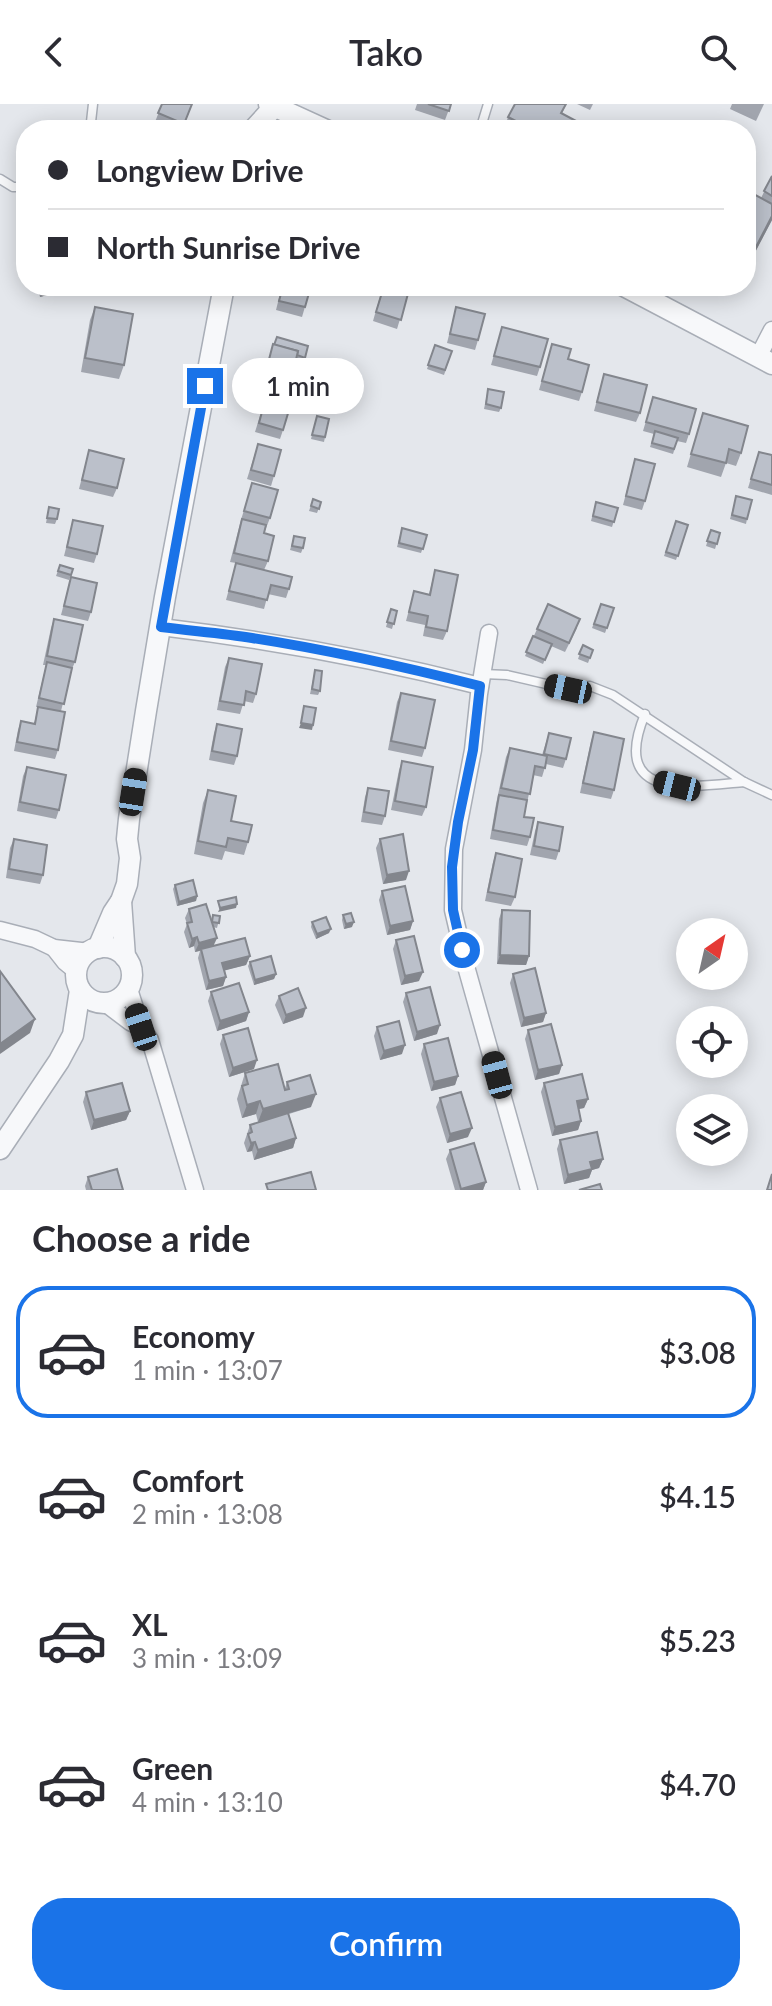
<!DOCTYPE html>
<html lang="en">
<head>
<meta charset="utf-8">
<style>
	:root { --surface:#fff; --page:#f2f2f3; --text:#2b2b33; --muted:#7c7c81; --line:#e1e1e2; --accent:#1a73e8 }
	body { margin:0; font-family:Lato,sans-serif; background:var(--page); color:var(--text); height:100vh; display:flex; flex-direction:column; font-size:30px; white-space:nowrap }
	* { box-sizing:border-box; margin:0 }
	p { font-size:26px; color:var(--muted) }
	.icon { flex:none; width:44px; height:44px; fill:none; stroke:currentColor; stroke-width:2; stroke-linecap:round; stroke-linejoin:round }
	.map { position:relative; height:1086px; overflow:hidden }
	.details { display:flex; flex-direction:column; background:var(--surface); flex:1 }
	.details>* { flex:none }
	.guide { position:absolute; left:16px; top:16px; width:740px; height:176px; border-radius:32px; box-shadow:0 4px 20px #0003; display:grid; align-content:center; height:176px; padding:0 32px; background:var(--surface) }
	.needle { width:52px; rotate:34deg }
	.buttons { position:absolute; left:676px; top:814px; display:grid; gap:16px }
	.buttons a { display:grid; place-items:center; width:72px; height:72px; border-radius:50%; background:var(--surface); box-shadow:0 4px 20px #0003; font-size:40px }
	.end { position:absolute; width:36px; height:36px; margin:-18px; border:10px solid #1a73e8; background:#fff; box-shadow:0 0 0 4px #fff }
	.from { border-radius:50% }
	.bubble { position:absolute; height:56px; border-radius:28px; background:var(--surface); box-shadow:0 4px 20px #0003; font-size:26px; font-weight:600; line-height:56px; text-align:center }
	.car { position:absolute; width:24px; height:48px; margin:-24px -12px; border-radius:10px; box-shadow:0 0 6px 2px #0007; background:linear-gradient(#222 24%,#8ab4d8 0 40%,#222 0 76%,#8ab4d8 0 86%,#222 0) }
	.guide b { display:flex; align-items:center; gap:28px; height:76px; font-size:30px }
	.guide b+b { border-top:2px solid var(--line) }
	.guide i { width:20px; height:20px; background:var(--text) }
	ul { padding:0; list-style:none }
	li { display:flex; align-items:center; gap:24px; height:132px; margin:0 16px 12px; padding:0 16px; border:4px solid transparent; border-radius:32px }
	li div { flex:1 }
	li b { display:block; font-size:30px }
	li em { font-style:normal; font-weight:600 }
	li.on { border-color:var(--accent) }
	li>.icon { width:72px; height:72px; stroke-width:1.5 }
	h2 { padding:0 32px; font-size:36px; line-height:96px }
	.cta { display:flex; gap:16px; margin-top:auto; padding:16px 32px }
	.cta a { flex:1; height:92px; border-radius:32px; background:var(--accent); color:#fff; font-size:32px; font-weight:600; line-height:92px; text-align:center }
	header { display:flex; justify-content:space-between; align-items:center; height:104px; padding:0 32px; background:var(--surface); font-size:36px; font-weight:600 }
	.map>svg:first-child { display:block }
</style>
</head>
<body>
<header><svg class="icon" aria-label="back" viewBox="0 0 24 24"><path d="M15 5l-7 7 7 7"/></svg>Tako<svg class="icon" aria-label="search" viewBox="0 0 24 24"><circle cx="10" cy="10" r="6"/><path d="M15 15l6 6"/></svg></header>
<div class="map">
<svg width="772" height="1086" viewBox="0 0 772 1086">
	<rect width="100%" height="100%" fill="#e4e7ec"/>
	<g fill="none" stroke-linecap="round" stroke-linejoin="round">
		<g stroke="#a9aeb7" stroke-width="11">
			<g id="service">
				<path d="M88,26L91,18L93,0"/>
				<path d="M480,26L488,0"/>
				<path d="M0,75L13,83H26"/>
				<path d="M483,570L507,571L568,585L590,582L613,591L744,678L772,691"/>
				<path d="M645,610C609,697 689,683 744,678"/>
			</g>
		</g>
		<g stroke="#a9aeb7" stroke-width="19">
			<g id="minor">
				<path d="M758,253L772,226"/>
				<path d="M161,523C269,536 375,555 480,582"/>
				<path d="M489,529L479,590L473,646L454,745L453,806L467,866L529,1086"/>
				<path d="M0,826L35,835L54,844L90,848"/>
				<path d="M54,844L65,858L76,867"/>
				<path d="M129,885L141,923L150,936L195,1086"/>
				<path d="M105,899L130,918L141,923"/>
			</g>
		</g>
		<g stroke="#a9aeb7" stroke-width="23">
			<g id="tertiary">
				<path d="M269,0L326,26"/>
				<path d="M253,26L274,3"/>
				<path d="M624,182L772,260"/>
				<path d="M121,797L125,853"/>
				<circle cx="104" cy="871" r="28"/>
				<path d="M98,844L113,809L121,797L127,780L130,754L127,735L129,715L146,607L165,493L224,182"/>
				<path d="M0,1045L59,957L73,931L80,886"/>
			</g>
		</g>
		<use href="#service" stroke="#f7f8fa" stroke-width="8"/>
		<use href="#minor" stroke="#f7f8fa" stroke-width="16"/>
		<use href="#tertiary" stroke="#f7f8fa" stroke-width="20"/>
	</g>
	<g fill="#a1a5ae">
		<path d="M162,0H192L182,26H174L155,18Z"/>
		<path d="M417,0H451L445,16L415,6Z"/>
		<path d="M566,0L562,10L578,18L575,26H504L508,13Z"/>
		<path d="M577,0H593L590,6Z"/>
		<path d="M732,0H764L756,17L730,5Z"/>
		<path d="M772,72V116L751,156L746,153V86L761,94Z"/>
		<path d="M37,182H79L40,193Z"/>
		<path d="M282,182H311L302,213L276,206Z"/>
		<path d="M383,182H410L397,225L373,217Z"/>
		<path d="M95,203L124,261L119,275L81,268L90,216Z"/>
		<path d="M456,203L478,236L475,246L447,239Z"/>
		<path d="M502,223L540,263L537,272L491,261Z"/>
		<path d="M273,240L308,242L303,258L296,256L287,286L262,280Z"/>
		<path d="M552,240L582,288L579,297L539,286Z"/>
		<path d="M435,241L452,247L444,271L427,265Z"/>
		<path d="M604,270L640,309L636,318L594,307Z"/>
		<path d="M488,285L501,304L499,308L484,305Z"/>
		<path d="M267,289L283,326L280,335L255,328Z"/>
		<path d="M653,293L689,330L686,339L677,337L673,350L650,343L654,330L643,327Z"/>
		<path d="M703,309L741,349L736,362L726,359L721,373L687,363Z"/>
		<path d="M317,312L325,333L324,338L311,335Z"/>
		<path d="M258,340L274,372L271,382L247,375Z"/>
		<path d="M89,346L117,384L113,393L79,385Z"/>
		<path d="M759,348L772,351V391L748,384Z"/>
		<path d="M635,355L645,397L642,406L623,401Z"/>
		<path d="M252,379L270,414L264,429L268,457L264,466L289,485L286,494L268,490L264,505L226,496L236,459L230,458L241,416Z"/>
		<path d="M313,395L321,398L317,409L309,407Z"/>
		<path d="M735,397L747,415L746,420L730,415Z"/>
		<path d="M596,398L618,404L612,423L591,417Z"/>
		<path d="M49,403L57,415L55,420L46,419Z"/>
		<path d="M73,416L97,450L94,459L64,452Z"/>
		<path d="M676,417L688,421L676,456L664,452Z"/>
		<path d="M402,424L427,431L421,449L397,443Z"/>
		<path d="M711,426L720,429L715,445L706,442Z"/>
		<path d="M294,432L303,444L301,449L290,446Z"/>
		<path d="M60,461L73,465L69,476L56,472Z"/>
		<path d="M435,466L447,527L443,536L423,532L425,521L406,517L414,487L429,490Z"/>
		<path d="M71,473L91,508L88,517L61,511Z"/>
		<path d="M601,500L614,504L605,529L592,524Z"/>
		<path d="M391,505L397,507L392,525L386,523Z"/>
		<path d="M54,515L75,558L71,567L61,607L58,646L55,655L14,647L18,626L21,617L34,620L38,603H36L46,561H43L51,524Z"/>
		<path d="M577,524L565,548L551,542L543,560L525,552L537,525Z"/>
		<path d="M583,541L593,546L588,559L578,555Z"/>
		<path d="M229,554L256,590L253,599L244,597L240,610L217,606L225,563Z"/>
		<path d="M315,566L320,587L318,591L310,590Z"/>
		<path d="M401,589L425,644L422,653L388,646L397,598Z"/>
		<path d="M217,620L237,652L234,661L209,656L214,629Z"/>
		<path d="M594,628L614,686L611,695L580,689L591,637Z"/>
		<path d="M549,629L566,655L563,664L546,660L542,673L533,671L524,713L530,733L527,742L490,735L496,700L506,653L510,644L542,651Z"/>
		<path d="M402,657L426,703L422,712L391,706L399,666Z"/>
		<path d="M27,663L59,706L56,715L17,707L23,672Z"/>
		<path d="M368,684L385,712L382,721L361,718L365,693Z"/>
		<path d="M208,686L248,738L244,751L225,747L222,756L194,750L203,699Z"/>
		<path d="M538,718L559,747L556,756L530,751L535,727Z"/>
		<path d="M14,735L43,771L40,780L6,774L10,744Z"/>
		<path d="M380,735L406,776L383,780L376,744Z"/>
		<path d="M496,749L515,793L511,802L485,797L493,758Z"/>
		<path d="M175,781L197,792L196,797L177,802L173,785Z"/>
		<path d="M382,787L413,817L410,826L387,831L379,796Z"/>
		<path d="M189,805L211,816L213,811L220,812L217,824L213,823L214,842L250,852L246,861L225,866L226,873L223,882L206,886L198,854L200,847L195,848L194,842L189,844L184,828L187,820L185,814Z"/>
		<path d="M502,806L529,852L526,861L497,860L499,815Z"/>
		<path d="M343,811L352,823L344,825L342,816Z"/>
		<path d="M312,818L329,829L316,835L311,823Z"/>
		<path d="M396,836L419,877L401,881L393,845Z"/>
		<path d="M250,858L276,870L274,875L254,881L248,862Z"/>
		<path d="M513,870L546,909L543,918L521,923L510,879Z"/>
		<path d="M211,888L249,908L246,917L217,927L208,897Z"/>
		<path d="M406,889L437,930L414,937L403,898Z"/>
		<path d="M279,892L303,913L283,920L275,901Z"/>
		<path d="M377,923L402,950L380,956L374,932Z"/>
		<path d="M528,926L562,961L559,970L535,976L525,935Z"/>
		<path d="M223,931L254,965L229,973L220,940Z"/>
		<path d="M424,940L458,972L455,981L431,987L421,950Z"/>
		<path d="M245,969L285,984L287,978L311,1003L289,1010L296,1034L293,1044L254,1056L252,1047L247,1048L244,1039L250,1021L258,1018L256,1010L242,1014L237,995Z"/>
		<path d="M544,979L588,995L584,1004L578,1005L581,1017L578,1026L552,1032L541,988Z"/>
		<path d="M86,988L130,1007L126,1016L91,1026L83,998Z"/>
		<path d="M440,994L468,1033L447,1039L436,1003Z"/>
		<path d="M560,1036L603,1055L599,1064L592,1066L589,1074L564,1080L557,1045Z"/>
		<path d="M450,1046L486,1078L483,1086H455L446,1055Z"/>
		<path d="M88,1073L123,1086H86L85,1082Z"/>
	</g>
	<g fill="#83868d">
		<path d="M772,112V116L751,156L756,143Z"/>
		<path d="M44,182H79L40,193Z"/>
		<path d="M301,619L313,621L312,626L299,624Z"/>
		<path d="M409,767L406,776L383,780L387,771Z"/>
		<path d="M197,792L196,797L177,802L179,798Z"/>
		<path d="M237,800L236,804L218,808L220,804Z"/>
		<path d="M413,817L410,826L387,831L390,822Z"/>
		<path d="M354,818L352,823L344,825L346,820Z"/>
		<path d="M331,825L329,829L316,835L317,830Z"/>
		<path d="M197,833L194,842L189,844L192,835Z"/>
		<path d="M217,834L213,843L195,848L199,839Z"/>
		<path d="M500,851L529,852L526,861L497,860Z"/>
		<path d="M250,852L246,861L219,868L222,859Z"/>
		<path d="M423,868L419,877L401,881L405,872Z"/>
		<path d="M276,870L274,875L254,881L255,876Z"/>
		<path d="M226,873L223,882L206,886L209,877Z"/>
		<path d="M306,904L303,913L283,920L286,911Z"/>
		<path d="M249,908L246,917L217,927L220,917Z"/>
		<path d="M546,909L543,918L521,923L524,914Z"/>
		<path d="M35,915L30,929L0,950V940Z"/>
		<path d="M440,921L437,930L414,937L417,928Z"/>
		<path d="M405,941L402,950L380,956L384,947Z"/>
		<path d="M257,956L254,965L229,973L233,964Z"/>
		<path d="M562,961L559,970L535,976L538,966Z"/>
		<path d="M458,972L455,981L431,987L434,978Z"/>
		<path d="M316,990L311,1003L258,1018L263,1005Z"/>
		<path d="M588,995L584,1004L573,1006L577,997Z"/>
		<path d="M260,997L256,1010L242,1014L247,1001Z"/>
		<path d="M130,1007L126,1016L91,1026L94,1016Z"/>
		<path d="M581,1017L578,1026L552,1032L555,1023Z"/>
		<path d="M472,1024L468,1033L447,1039L450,1030Z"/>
		<path d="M296,1034L293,1044L254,1056L258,1046Z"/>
		<path d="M255,1038L252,1047L247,1048L251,1039Z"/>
		<path d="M603,1055L599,1064L592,1066L589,1074L564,1080L568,1071L590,1058Z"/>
		<path d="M486,1078L483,1086H461V1085Z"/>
	</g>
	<g fill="#bbc0ca" stroke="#83868d" stroke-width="2">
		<path d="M162,0H192L184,20L158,9Z"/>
		<path d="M428,0H451L449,7Z"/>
		<path d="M515,0H566L561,9L578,18L574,26H533L508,13Z"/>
		<path d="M594,18L609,26H589Z"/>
		<path d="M725,19L732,22L730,26H722Z"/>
		<path d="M772,72V92L764,87Z"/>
		<path d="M746,86L772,100V112L756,143L746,138Z"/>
		<path d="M283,182H311L305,203L279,197Z"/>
		<path d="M384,182H410L401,216L376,208Z"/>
		<path d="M95,203L133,210L124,261L85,254Z"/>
		<path d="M456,203L485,210L478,236L450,230Z"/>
		<path d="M502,223L548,235L540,263L494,252Z"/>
		<path d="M277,233L308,242L305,254L297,251L298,247L274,241Z"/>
		<path d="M273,240L298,247L291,277L265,271Z"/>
		<path d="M552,240L571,245L568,255L589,261L582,288L542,277Z"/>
		<path d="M435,241L452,247L445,266L428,261Z"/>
		<path d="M604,270L647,281L640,309L597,298Z"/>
		<path d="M488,285L504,288L501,304L486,300Z"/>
		<path d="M267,289L292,296L283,326L259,319Z"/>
		<path d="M653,293L696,305L689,330L646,318Z"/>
		<path d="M703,309L748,322L741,349L729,345L726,359L691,350Z"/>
		<path d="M317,312L329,315L325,333L312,331Z"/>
		<path d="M655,327L678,334L674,345L652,339Z"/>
		<path d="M258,340L281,346L274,372L251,366Z"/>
		<path d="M89,346L124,355L117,384L82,376Z"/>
		<path d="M759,348L772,351V381L751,375Z"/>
		<path d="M635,355L655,360L645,397L626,392Z"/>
		<path d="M252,379L278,386L270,414L244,407Z"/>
		<path d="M736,392L752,396L747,415L732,411Z"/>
		<path d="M313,395L321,398L319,405L311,402Z"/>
		<path d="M596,398L618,404L614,418L593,412Z"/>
		<path d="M49,403L59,405L57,415L47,414Z"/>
		<path d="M242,415L266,421L264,429L274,432L268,457L234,449Z"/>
		<path d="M73,416L103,422L97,450L67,443Z"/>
		<path d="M676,417L688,421L678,452L666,448Z"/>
		<path d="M402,424L427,431L423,445L399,439Z"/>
		<path d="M711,426L720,429L717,440L707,437Z"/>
		<path d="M294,432L305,434L303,444L292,442Z"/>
		<path d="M236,459L292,473L289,485L271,481L267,496L229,487Z"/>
		<path d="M60,461L73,465L71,471L58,467Z"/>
		<path d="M435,466L458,471L447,527L426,523L428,512L409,508L414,487L430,491Z"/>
		<path d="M71,473L97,479L91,508L64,502Z"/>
		<path d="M548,500L580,515L569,539L537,525Z"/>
		<path d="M601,500L614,504L607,524L594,520Z"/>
		<path d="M391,505L397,507L394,520L387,518Z"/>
		<path d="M54,515L83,521L75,558L47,552Z"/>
		<path d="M533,532L552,540L545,556L526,548Z"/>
		<path d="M583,541L593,546L590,554L579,550Z"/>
		<path d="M229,554L262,560L256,590L246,587L244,601L220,597Z"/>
		<path d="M47,558L72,564L64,600L39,594Z"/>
		<path d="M315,566L322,567L320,587L312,585Z"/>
		<path d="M401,589L435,596L425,644L391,637Z"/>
		<path d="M304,602L316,604L313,621L301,619Z"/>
		<path d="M38,603L65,608L58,646L17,638L21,617L35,620Z"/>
		<path d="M217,620L242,625L237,652L212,647Z"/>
		<path d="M594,628L624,635L614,686L583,679Z"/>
		<path d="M549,629L571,634L566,655L544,650Z"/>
		<path d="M510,644L547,652L545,664L535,662L530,690L501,684Z"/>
		<path d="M402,657L433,663L426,703L395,697Z"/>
		<path d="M27,663L66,671L59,706L20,698Z"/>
		<path d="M368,684L389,687L385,712L364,708Z"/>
		<path d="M208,686L236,692L231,717L252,721L248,738L228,734L226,743L198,737Z"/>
		<path d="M499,691L527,696L524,713L534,714L530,733L493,726Z"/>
		<path d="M538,718L563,723L559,747L534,742Z"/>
		<path d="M403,730L409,767L387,771L380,735Z"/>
		<path d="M14,735L47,741L43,771L9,765Z"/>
		<path d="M496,749L522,755L515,793L488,788Z"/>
		<path d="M193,776L197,792L179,798L175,781Z"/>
		<path d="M405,782L413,817L390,822L382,787Z"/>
		<path d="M236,793L237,800L220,804L218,797Z"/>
		<path d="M206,800L217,834L199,839L197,833L192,835L187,819L192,818L189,805Z"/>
		<path d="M502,806L530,807L529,852L500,851Z"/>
		<path d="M351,809L354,818L346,820L343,811Z"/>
		<path d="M213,811L220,812L219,819L212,818Z"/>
		<path d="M326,813L331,825L317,830L312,818Z"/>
		<path d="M414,832L423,868L405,872L396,836Z"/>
		<path d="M245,834L250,852L222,859L226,873L209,877L201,845Z"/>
		<path d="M271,852L276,870L255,876L250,858Z"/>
		<path d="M535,864L546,909L524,914L513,870Z"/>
		<path d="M0,867L35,915L0,940Z"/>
		<path d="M239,879L249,908L220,917L211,888Z"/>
		<path d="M430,883L440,921L417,928L406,889Z"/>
		<path d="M298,884L306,904L286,911L279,892Z"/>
		<path d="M399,917L405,941L384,947L377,923Z"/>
		<path d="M551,920L562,961L538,966L528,926Z"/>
		<path d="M248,924L257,956L233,964L223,931Z"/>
		<path d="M448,934L458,972L434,978L424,940Z"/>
		<path d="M278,960L285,986L289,985L287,978L310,971L316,990L263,1005L260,997L247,1001L242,982L248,980L245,969Z"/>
		<path d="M582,970L588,995L577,997L581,1017L555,1023L544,979Z"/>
		<path d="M122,979L130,1007L94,1016L86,988Z"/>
		<path d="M461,988L472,1024L450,1030L440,994Z"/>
		<path d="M288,1009L296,1034L258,1046L255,1038L251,1039L248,1030L252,1028L250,1021Z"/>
		<path d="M597,1028L603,1055L590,1058L592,1065L568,1071L560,1036Z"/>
		<path d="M474,1039L486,1078L461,1085L450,1046Z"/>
		<path d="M117,1065L123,1086H92L88,1073Z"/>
		<path d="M311,1068L316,1086H268L266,1080Z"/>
		<path d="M772,1070V1086H767Z"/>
		<path d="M600,1080L602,1086H579Z"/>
	</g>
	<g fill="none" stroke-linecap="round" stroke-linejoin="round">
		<path stroke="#1a73e8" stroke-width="10" d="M205,282L161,523C191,527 222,529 252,534C329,546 405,563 480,582L473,646L458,718L452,763L453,806L462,846"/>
	</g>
</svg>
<div class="buttons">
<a><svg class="needle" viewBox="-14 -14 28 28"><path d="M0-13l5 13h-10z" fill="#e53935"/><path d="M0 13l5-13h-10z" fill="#7c7c81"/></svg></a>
<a><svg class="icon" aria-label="locate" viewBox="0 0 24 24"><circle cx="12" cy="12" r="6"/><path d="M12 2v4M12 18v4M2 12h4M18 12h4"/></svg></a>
<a><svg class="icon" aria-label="layers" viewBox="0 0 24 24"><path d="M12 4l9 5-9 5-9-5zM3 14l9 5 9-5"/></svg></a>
</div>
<i class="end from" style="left:462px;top:846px"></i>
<i class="end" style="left:205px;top:282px"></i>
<div class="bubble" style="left:232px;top:254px;width:132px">1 min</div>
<i class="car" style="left:568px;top:585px;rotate:282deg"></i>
<i class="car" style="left:677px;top:682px;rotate:284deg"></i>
<i class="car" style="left:133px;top:688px;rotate:9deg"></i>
<i class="car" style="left:141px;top:923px;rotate:342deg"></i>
<i class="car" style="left:497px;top:971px;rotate:345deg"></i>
<div class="guide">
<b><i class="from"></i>Longview Drive</b>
<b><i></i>North Sunrise Drive</b>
</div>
</div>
<section class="details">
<h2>Choose a ride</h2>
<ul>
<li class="on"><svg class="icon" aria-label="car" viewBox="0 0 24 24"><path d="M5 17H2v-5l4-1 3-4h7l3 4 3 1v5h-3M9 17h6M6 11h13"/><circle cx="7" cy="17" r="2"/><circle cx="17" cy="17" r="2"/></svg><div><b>Economy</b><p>1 min · 13:07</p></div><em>$3.08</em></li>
<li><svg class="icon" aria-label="car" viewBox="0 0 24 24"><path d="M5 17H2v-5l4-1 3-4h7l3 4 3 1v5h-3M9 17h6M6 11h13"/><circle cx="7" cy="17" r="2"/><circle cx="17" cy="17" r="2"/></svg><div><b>Comfort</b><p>2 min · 13:08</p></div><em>$4.15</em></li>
<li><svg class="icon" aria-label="car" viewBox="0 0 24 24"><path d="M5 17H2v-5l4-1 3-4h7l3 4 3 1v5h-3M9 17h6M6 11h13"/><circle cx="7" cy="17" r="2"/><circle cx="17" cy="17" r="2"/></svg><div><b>XL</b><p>3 min · 13:09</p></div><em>$5.23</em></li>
<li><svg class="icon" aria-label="car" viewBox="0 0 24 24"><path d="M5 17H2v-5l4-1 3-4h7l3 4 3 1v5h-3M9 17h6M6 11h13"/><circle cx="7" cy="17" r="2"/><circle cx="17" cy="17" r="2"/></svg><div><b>Green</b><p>4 min · 13:10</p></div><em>$4.70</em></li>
</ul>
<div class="cta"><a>Confirm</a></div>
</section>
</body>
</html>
